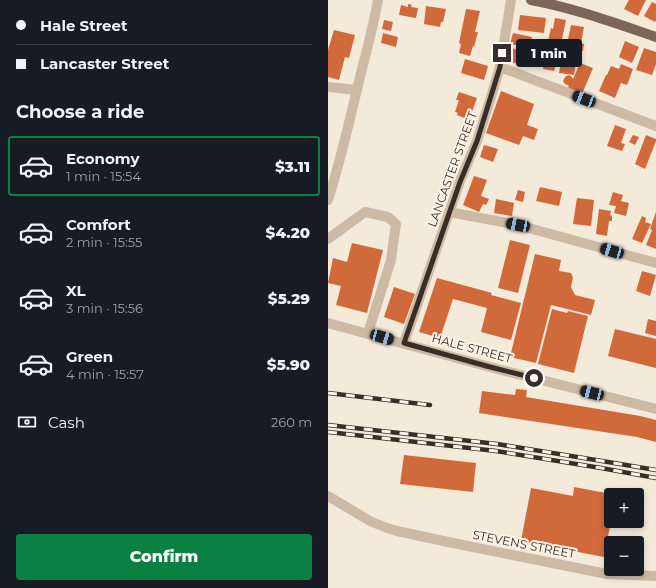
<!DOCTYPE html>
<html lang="en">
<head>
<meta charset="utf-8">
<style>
	:root { --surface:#171b24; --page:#20242c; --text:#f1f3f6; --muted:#9ea1a6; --line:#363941; --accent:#0b8043 }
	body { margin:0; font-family:Montserrat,sans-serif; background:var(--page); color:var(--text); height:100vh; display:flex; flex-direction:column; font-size:15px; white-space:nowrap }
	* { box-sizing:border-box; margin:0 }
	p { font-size:13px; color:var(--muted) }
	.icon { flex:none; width:22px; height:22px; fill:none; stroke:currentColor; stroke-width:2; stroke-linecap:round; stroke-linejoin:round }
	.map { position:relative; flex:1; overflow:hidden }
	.details { display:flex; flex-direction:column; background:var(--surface); width:328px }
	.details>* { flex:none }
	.guide { display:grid; align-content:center; height:88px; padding:0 16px; background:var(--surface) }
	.buttons { position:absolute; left:276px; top:488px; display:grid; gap:8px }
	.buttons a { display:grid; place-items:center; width:40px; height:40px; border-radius:4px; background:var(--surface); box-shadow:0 2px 6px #0003; font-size:20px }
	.end { position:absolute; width:18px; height:18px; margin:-9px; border:5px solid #382e27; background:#fff; box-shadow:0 0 0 2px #fff }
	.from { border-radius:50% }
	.bubble { position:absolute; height:28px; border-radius:4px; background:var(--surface); box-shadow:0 2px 6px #0003; font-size:13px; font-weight:800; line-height:28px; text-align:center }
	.car { position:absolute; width:12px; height:24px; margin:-12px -6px; border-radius:5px; box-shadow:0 0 3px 1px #0007; background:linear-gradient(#222 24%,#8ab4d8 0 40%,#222 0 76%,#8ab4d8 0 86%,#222 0) }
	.guide b { display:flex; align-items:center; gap:14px; height:38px; font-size:15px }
	.guide b+b { border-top:1px solid var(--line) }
	.guide i { width:10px; height:10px; background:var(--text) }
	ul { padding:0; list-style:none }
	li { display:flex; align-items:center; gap:12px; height:60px; margin:0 8px 6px; padding:0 8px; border:2px solid transparent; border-radius:4px }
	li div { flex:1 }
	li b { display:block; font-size:15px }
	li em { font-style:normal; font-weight:800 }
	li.on { border-color:var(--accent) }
	li>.icon { width:36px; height:36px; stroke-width:1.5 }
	h2 { padding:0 16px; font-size:18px; line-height:48px }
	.pay { display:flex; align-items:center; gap:10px; height:44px; padding:0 16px; font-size:15px }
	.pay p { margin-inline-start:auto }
	.button { display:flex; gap:8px; margin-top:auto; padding:8px 16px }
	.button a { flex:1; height:46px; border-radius:4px; background:var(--accent); color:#fff; font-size:16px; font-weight:800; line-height:46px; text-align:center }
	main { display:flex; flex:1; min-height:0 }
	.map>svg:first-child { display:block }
</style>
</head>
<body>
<main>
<section class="details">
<div class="guide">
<b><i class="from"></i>Hale Street</b>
<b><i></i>Lancaster Street</b>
</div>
<h2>Choose a ride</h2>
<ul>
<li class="on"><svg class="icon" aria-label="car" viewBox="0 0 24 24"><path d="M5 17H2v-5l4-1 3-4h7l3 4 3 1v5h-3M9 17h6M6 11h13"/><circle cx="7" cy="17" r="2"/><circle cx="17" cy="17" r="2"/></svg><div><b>Economy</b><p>1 min · 15:54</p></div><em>$3.11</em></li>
<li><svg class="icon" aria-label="car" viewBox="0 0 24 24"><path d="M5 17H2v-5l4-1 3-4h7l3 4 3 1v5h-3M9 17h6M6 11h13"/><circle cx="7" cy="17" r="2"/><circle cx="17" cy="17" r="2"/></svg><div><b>Comfort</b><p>2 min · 15:55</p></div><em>$4.20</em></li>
<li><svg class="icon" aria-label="car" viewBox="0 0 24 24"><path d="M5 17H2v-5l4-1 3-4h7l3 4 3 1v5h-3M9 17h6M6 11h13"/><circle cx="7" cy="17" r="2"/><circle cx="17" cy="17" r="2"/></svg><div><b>XL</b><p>3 min · 15:56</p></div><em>$5.29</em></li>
<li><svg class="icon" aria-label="car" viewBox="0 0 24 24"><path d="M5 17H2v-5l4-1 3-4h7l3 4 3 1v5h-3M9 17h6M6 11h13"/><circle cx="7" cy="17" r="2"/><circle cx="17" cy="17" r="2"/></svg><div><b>Green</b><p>4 min · 15:57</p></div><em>$5.90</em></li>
</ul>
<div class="pay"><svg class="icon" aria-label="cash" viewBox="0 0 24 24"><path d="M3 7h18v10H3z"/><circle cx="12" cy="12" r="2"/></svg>Cash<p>260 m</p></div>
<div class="button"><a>Confirm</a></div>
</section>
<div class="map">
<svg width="328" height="588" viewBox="0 0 328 588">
	<rect width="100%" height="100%" fill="#f4eada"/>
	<g fill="#d16a3b">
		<path d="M301,0H318L310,16L296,9Z"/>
		<path d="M324,2L328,4V20L327,22L316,16Z"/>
		<path d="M80,4L84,5L83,7L90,8L88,18L71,15L73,5L80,7Z"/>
		<path d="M98,6L118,9L115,22H113L112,27L96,24Z"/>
		<path d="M138,9L152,11L147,32H150L146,47L145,46L142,56L131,53L133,44L131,43Z"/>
		<path d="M192,15L218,18L216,33L190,30Z"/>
		<path d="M227,18L238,20L233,44L220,41L223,28L225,29Z"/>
		<path d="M56,20L65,22L63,31L54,29Z"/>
		<path d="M243,25L256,27L253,43L256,44L255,51L250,50L246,75L231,73L235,53L237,54Z"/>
		<path d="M6,30L27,35L21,58L17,57L11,80L0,77V50Z"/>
		<path d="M55,33L70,37L68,47L53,43Z"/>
		<path d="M185,33L204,37L202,48L182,44Z"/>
		<path d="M297,41L311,47L304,63L291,57Z"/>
		<path d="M218,44L232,48L226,71L215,69L219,53L216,52Z"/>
		<path d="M181,48L195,50L193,64L179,62Z"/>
		<path d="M316,48L328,52V64L324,75L308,70Z"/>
		<path d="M137,59L160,66L156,80L133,73Z"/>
		<path d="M252,63L265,68L254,94L240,88L241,86L237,84L235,81L237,77L240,75L243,76L245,79Z"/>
		<path d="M293,64L305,69L299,85L293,83L287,98L271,91L278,75H279L283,66L291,69Z"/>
		<path d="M173,91L206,104L199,125L210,129L206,140L195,136L191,145L158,133Z"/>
		<path d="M131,92L149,98L141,120L129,115L130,113L127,112L131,100H128Z"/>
		<path d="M287,125L298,129L293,143L297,144L294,151L279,146Z"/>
		<path d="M305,135L311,137L307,145L301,142Z"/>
		<path d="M318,135L328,139V141L317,169L307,164Z"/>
		<path d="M156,145L170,149L165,162L152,157Z"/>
		<path d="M146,176L159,180L153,196L161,199L158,205L155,204L151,212L135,205Z"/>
		<path d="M212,187L234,192L231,206L208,201Z"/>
		<path d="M190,190L197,192L195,202L187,200Z"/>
		<path d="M285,192L295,195L293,201L301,203L298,216L286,213L288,206L281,205Z"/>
		<path d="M249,198L266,200L263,226L245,224Z"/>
		<path d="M168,199L186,203L184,216L166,213Z"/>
		<path d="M271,209L283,211L282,215L284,216V221H281L279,236L268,234Z"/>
		<path d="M328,212V249L318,245L324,230L322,229Z"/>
		<path d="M314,216L318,218L317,222L323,224L314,243L304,239Z"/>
		<path d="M182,240L202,245L190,293L170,288Z"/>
		<path d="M24,243L55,250L39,313L8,305L13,286L0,283L5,258L19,262Z"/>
		<path d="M207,254L233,260L231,271L243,273L245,278L243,287L247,295L267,300L263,315L223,305L208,363L182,357Z"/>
		<path d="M314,271L328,275L322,296L308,291Z"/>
		<path d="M109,278L164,293L163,295L193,303L183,340L153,332L159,308L125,299L112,338L91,332Z"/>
		<path d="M66,287L87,294L76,324L56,317Z"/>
		<path d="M224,309L239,313L240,311L260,316L246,373L210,364Z"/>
		<path d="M320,319L328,321V336L317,333Z"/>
		<path d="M287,329L328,339V368L280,356Z"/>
		<path d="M188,389L199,390L198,397L312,416L328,420V442L309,437L151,413L154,391L187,395Z"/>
		<path d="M76,455L148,463L145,492L72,484Z"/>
		<path d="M246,487L283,494V521L276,557L193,541L203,488L245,496Z"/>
	</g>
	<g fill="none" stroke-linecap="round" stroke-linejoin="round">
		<g stroke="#cdbaa5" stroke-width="10">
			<path d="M172,67L328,126"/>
			<path d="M0,87L29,90"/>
			<path d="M0,200C14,157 23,113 34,69C40,46 46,23 50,0"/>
			<path d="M121,212L190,225L328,263"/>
			<path d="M0,239L37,212L60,217L68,224L63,260L40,333"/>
			<path d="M0,323L162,367L328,409"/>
			<path d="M76,343L132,181L149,141L163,97L172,67L183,0"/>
			<path d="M0,496L42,521L59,528L69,531L120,542L279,574L328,576"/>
		</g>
		<path stroke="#7c6657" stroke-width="10" d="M203,0C246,8 287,23 328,37"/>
		<g stroke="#382e27" stroke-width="4.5">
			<g id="rail">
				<path d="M0,393L102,405"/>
				<path d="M0,425L169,444L274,461L328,470"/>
				<path d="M0,432L168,451L273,468L328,478"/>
			</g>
		</g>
		<use href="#rail" stroke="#fbf3e7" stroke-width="3" stroke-dasharray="9" stroke-linecap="butt"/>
	</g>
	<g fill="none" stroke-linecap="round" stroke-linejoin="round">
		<path stroke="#382e27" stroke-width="5" d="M174,53L172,67L149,141L132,182L76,343L162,367L206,378"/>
	</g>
	<g text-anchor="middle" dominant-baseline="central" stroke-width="4" stroke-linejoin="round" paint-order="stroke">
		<g font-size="12" fill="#382e27" stroke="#fbf3e7">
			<text transform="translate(124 169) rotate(-70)">LANCASTER STREET</text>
			<text transform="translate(144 348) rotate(15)">HALE STREET</text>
			<text transform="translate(196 544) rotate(11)">STEVENS STREET</text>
		</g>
	</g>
</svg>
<div class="buttons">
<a>+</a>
<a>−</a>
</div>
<i class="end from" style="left:206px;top:378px"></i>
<i class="end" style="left:174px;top:53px"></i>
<div class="bubble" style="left:188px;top:39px;width:66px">1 min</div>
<i class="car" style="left:256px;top:99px;rotate:291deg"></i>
<i class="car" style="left:190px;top:225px;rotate:281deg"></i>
<i class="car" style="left:284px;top:251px;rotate:286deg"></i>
<i class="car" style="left:54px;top:337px;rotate:106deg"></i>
<i class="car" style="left:264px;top:393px;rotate:284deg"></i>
</div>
</main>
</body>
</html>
